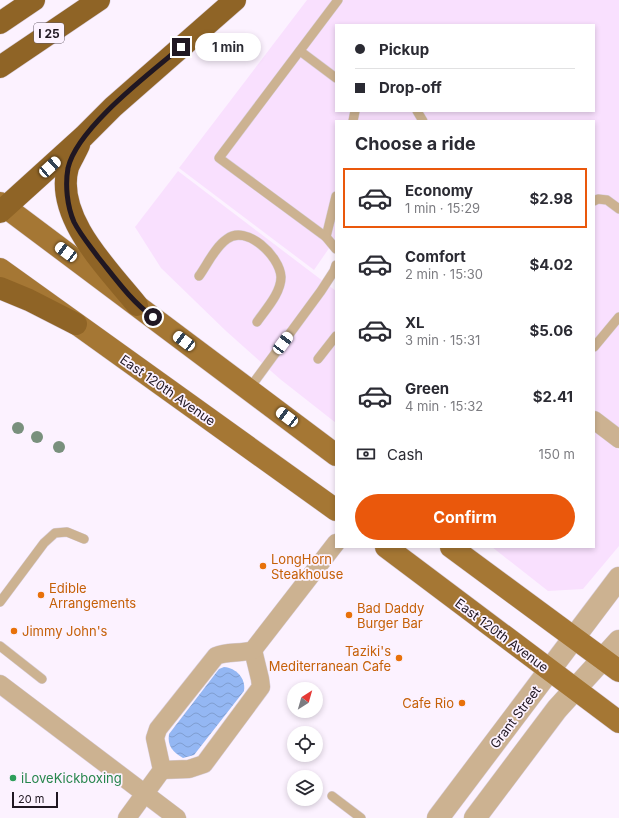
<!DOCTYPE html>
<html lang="en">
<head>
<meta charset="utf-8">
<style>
	:root { --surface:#fff; --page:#f7f7f7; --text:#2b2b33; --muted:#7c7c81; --line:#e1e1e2; --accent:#ea580c }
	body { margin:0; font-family:Inter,sans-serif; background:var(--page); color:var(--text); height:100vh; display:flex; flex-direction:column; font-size:15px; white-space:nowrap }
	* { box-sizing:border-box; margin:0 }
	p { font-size:13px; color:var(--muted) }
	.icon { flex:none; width:22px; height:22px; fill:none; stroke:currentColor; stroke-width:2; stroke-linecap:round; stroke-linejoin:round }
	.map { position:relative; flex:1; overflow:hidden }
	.drawer { position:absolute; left:335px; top:120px; width:260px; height:428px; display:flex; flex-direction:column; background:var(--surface); border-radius:0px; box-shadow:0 2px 6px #0003 }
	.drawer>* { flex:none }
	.guide { position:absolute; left:335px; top:24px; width:260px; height:88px; border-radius:0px; box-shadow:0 2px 6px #0003; display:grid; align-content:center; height:88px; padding:0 20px; background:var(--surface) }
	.needle { width:26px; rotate:37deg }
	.controls { position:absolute; left:287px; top:682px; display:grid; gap:8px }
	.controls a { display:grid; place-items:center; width:36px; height:36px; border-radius:50%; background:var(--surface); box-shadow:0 2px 6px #0003; font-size:20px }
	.scale { position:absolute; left:12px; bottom:10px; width:46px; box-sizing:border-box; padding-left:4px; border:2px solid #201722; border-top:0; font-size:11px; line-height:14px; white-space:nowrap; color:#201722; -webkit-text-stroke:3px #fcf2ff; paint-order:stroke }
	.end { position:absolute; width:18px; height:18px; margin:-9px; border:5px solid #201722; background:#fff; box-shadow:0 0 0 2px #fff }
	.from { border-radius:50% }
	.bubble { position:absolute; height:28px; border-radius:14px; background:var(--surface); box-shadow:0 2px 6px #0003; font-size:13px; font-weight:700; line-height:28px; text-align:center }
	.car { position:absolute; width:12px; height:24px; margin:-12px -6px; border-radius:5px; box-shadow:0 0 3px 1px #0007; background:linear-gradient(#fff 24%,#345 0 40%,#fff 0 76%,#345 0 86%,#fff 0) }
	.guide b { display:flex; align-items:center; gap:14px; height:38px; font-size:15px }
	.guide b+b { border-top:1px solid var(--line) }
	.guide i { width:10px; height:10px; background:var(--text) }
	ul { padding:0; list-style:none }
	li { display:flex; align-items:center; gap:12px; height:60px; margin:0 8px 6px; padding:0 12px; border:2px solid transparent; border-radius:0px }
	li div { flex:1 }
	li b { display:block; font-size:15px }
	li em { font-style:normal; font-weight:700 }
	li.current { border-color:var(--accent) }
	li>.icon { width:36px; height:36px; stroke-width:1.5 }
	h2 { padding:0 20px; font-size:18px; line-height:48px }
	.pay { display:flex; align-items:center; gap:10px; height:44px; padding:0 20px; font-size:15px }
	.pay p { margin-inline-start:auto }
	.button { display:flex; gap:8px; margin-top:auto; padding:8px 20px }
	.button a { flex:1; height:46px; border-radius:24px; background:var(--accent); color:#fff; font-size:16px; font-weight:700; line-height:46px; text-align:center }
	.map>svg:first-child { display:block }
</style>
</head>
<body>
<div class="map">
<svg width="619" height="818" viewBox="0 0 619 818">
	<defs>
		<pattern id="water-waves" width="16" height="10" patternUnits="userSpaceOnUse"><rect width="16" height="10" fill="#94b7f3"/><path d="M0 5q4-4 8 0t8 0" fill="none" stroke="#7f9dd0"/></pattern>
	</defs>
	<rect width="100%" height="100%" fill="#fcf2ff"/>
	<g fill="#f9e0fe" fill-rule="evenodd">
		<path d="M307,0H619V434L594,415V121H336V238L314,270L179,168ZM336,25H594V111H336Z"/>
		<path d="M178,171L336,291V423L280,379L226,331L161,268L135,227Z"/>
		<path d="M594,431L619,450V546L583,589L548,591L492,547H594Z"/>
	</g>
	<path fill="url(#water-waves)" d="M224,667C236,668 246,678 244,691L194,755L183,758C173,752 167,746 169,734L219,669Z"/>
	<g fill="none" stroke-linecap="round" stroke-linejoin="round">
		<g stroke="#d9cfdc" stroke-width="10">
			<g id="service">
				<path d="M300,51L336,78"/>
				<path d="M417,111L423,121"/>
				<path d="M353,121L355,111"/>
				<path d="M594,201L598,199L607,200L619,209"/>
				<path d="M326,237L336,196"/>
				<path d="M336,249L326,237L219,158L338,0"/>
				<path d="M199,276C207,265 215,247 227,239C246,224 280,256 281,277C281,293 266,309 257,322"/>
				<path d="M594,347L619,317"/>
				<path d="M318,359L336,336"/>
				<path d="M249,389L321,291L334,271L336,265"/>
				<path d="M0,602L44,543L55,533L67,532L84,539"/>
				<path d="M0,646L42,679"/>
				<path d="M332,796L361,818"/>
			</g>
		</g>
		<g stroke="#d9cfdc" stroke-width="19">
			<g id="minor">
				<path d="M594,420L619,439"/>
				<path d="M0,684L177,818"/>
				<path d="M162,770L189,769L204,764L261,687L260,679L253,650"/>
				<path d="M127,818L162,770L155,738L158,729L216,656C228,651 240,654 253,650L336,543"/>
			</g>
		</g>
		<g stroke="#d9cfdc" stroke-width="23">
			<g id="tertiary">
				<path d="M438,818L619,578"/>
				<path d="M475,818L557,709L619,641"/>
			</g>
		</g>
		<g stroke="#d9cfdc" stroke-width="23">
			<g id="primary">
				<path d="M0,203L336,455"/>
				<path d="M0,269L336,510"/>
				<path d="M386,547L619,722"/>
				<path d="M451,547L619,671"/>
			</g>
		</g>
		<g stroke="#d9cfdc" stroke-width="23">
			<g id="motorway">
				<path d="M0,23L34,0"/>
				<path d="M0,67L99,0"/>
				<path d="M79,145C76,152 71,160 68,167C54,217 109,270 137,305"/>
				<path d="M0,212L84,136L113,107L235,0"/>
				<path d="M0,288L29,300L76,324"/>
			</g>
		</g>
		<use href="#service" stroke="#ccb291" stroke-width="9"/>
		<use href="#minor" stroke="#ccb291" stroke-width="18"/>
		<use href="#tertiary" stroke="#ccb291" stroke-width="22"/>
		<use href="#primary" stroke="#a57734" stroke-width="22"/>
		<use href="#motorway" stroke="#8f6426" stroke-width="22"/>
	</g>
	<g fill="#79907d">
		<circle cx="18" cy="428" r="6"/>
		<circle cx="37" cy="437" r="6"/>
		<circle cx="59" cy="447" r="6"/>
	</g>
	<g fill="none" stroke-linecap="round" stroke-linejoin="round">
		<path stroke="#201722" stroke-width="5" d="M153,317C131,301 115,278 98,257C90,246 80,234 74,222C67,206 65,185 68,168C77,128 149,74 181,47"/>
	</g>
	<g fill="#e8710a" stroke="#fcf2ff" stroke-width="1.5">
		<circle cx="263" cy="566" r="4"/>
		<circle cx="41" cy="595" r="4"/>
		<circle cx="349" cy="615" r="4"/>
		<circle cx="14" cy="631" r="4"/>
		<circle cx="399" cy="658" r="4"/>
		<circle cx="462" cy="703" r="4"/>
	</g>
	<circle fill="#2e9e5b" stroke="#fcf2ff" stroke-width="1.5" cx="13" cy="778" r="4"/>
	<g text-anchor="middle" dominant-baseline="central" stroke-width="3.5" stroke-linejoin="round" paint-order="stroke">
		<rect fill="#fcf2ff" stroke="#625964" stroke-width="1" x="34" y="23" width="30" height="20" rx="3"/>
		<g font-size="12" font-weight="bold" fill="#201722">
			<text x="49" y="33">I 25</text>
		</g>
		<g font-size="13" fill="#201722" stroke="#fcf2ff">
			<text transform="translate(168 390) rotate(35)">East 120th Avenue</text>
			<text transform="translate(502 635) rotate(37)">East 120th Avenue</text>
			<text transform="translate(515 717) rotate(-53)">Grant Street</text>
		</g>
		<g font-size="13" fill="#c56008" stroke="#fcf2ff" text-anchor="start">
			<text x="271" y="559">LongHorn<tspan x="271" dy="15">Steakhouse</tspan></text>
			<text x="49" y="588">Edible<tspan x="49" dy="15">Arrangements</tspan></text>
			<text x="357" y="608">Bad Daddy<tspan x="357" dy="15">Burger Bar</tspan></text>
			<text x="22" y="631">Jimmy John's</text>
			<text x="391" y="651" text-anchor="end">Taziki's<tspan x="391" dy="15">Mediterranean Cafe</tspan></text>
			<text x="454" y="703" text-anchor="end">Cafe Rio</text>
		</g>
		<g font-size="13" fill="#27864d" stroke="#fcf2ff" text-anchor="start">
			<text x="21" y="778">iLoveKickboxing</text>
		</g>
	</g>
</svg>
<div class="controls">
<a><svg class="needle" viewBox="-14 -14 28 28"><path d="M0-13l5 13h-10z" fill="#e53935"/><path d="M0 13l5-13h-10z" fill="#7c7c81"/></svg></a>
<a><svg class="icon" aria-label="locate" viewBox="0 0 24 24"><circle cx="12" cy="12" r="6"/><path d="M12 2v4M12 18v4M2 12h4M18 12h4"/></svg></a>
<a><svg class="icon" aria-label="layers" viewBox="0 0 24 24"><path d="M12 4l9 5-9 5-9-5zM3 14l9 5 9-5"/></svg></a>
</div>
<div class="scale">20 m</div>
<i class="end from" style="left:153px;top:317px"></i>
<i class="end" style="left:181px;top:47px"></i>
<div class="bubble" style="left:195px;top:33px;width:66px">1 min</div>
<i class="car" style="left:50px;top:167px;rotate:48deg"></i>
<i class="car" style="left:66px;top:252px;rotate:307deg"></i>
<i class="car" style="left:184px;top:341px;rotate:307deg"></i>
<i class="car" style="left:283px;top:343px;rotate:37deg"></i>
<i class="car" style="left:287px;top:417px;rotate:307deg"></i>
<div class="guide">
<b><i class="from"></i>Pickup</b>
<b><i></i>Drop-off</b>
</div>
<section class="drawer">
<h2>Choose a ride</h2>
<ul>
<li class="current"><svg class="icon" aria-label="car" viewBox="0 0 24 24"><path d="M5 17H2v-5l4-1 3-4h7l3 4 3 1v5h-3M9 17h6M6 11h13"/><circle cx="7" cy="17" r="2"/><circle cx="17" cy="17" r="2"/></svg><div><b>Economy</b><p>1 min · 15:29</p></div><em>$2.98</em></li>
<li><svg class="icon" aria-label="car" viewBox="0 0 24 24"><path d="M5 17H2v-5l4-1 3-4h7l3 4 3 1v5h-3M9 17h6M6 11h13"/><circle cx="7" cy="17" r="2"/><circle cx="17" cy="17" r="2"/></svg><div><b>Comfort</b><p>2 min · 15:30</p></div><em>$4.02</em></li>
<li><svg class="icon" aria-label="car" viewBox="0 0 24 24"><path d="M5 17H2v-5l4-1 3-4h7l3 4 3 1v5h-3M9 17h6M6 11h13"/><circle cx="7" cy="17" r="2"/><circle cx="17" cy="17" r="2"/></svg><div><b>XL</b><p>3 min · 15:31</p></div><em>$5.06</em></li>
<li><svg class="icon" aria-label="car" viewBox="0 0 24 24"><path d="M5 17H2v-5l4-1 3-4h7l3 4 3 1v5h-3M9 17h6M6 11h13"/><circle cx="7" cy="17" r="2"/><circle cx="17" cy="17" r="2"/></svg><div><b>Green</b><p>4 min · 15:32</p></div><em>$2.41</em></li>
</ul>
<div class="pay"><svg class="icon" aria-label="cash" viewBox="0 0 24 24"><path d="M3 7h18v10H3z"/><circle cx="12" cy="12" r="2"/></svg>Cash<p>150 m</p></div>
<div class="button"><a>Confirm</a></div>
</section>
</div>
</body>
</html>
